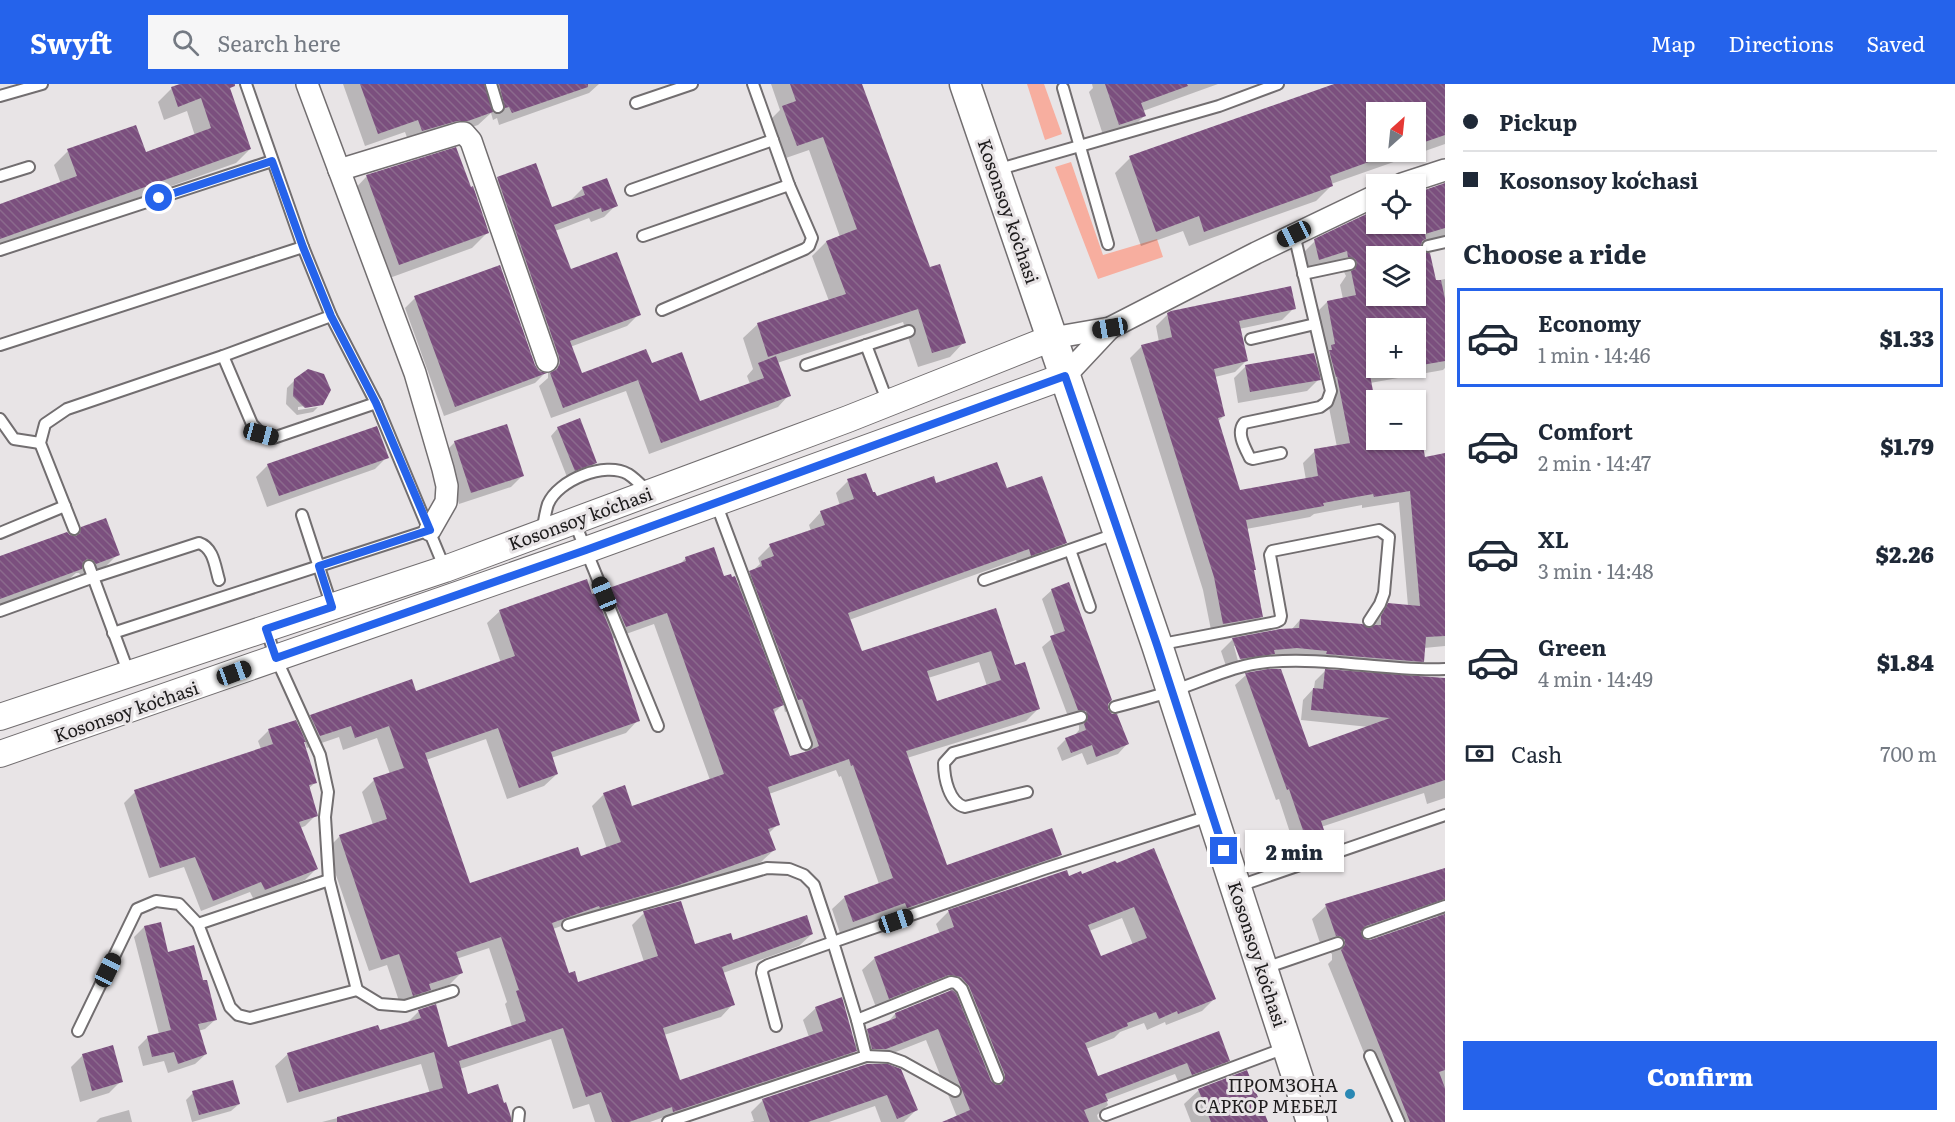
<!DOCTYPE html>
<html lang="en">
<head>
<meta charset="utf-8">
<style>
	:root { --surface:#fff; --page:#f6f6f7; --text:#1f2937; --muted:#747a83; --line:#e0e1e3; --accent:#2563eb }
	body { margin:0; font-family:Literata,serif; background:var(--page); color:var(--text); height:100vh; display:flex; flex-direction:column; font-size:22px; white-space:nowrap }
	* { box-sizing:border-box; margin:0 }
	p { font-size:20px; color:var(--muted) }
	.icon { flex:none; width:33px; height:33px; fill:none; stroke:currentColor; stroke-width:2; stroke-linecap:round; stroke-linejoin:round }
	.map { position:relative; flex:1; overflow:hidden }
	.drawer { display:flex; flex-direction:column; background:var(--surface); width:510px }
	.drawer>* { flex:none }
	.banner { display:grid; align-content:center; height:132px; padding:0 18px; background:var(--surface) }
	.needle { width:39px; rotate:27deg }
	.fabs { position:absolute; left:1366px; top:18px; display:grid; gap:12px }
	.fabs a { display:grid; place-items:center; width:60px; height:60px; border-radius:0px; background:var(--surface); box-shadow:0 2px 4px #0004; font-size:30px }
	.end { position:absolute; width:27px; height:27px; margin:-14px; border:8px solid #2563eb; background:#fff; box-shadow:0 0 0 3px #fff }
	.from { border-radius:50% }
	.bubble { position:absolute; height:42px; border-radius:0px; background:var(--surface); box-shadow:0 2px 4px #0004; font-size:20px; font-weight:800; line-height:42px; text-align:center }
	.car { position:absolute; width:18px; height:36px; margin:-18px -9px; border-radius:8px; box-shadow:0 0 4px 2px #0007; background:linear-gradient(#222 24%,#8ab4d8 0 40%,#222 0 76%,#8ab4d8 0 86%,#222 0) }
	.banner b { display:flex; align-items:center; gap:21px; height:57px; font-size:22px }
	.banner b+b { border-top:2px solid var(--line) }
	.banner i { width:15px; height:15px; background:var(--text) }
	ul { padding:0; list-style:none }
	li { display:flex; align-items:center; gap:18px; height:99px; margin:0 12px 9px; padding:0 6px; border:3px solid transparent; border-radius:0px }
	li div { flex:1 }
	li b { display:block; font-size:22px }
	li em { font-style:normal; font-weight:800 }
	li.on { border-color:var(--accent) }
	li>.icon { width:54px; height:54px; stroke-width:1.5 }
	h2 { padding:0 18px; font-size:27px; line-height:72px }
	.pay { display:flex; align-items:center; gap:15px; height:66px; padding:0 18px; font-size:22px }
	.pay p { margin-inline-start:auto }
	.cta { display:flex; gap:12px; margin-top:auto; padding:12px 18px }
	.cta a { flex:1; height:69px; border-radius:0px; background:var(--accent); color:#fff; font-size:24px; font-weight:800; line-height:69px; text-align:center }
	header { display:flex; align-items:center; gap:36px; box-sizing:border-box; height:84px; padding:0 30px; background:var(--accent); color:#fff }
	header strong { font-size:28px }
	nav { display:flex; gap:33px; margin-inline-start:auto; font-size:21px }
	.search { width:420px; height:54px; background:var(--page); display:flex; align-items:center; gap:15px; box-sizing:border-box; padding:0 21px; border-radius:0px; color:var(--muted); font-size:22px }
	main { display:flex; flex:1; min-height:0 }
	.map>svg:first-child { display:block }
</style>
</head>
<body>
<header>
<strong>Swyft</strong>
<div class="search"><svg class="icon" aria-label="search" viewBox="0 0 24 24"><circle cx="10" cy="10" r="6"/><path d="M15 15l6 6"/></svg>Search here</div>
<nav><a>Map</a><a>Directions</a><a>Saved</a></nav>
</header>
<main>
<div class="map">
<svg width="1445" height="1038" viewBox="0 0 1445 1038">
	<defs>
		<pattern id="building-back-hatch" width="6" height="6" patternUnits="userSpaceOnUse" patternTransform="scale(1.5)"><rect width="6" height="6" fill="#7b4f7e"/><path d="M-1 5l2 2M0 0l6 6M5-1l2 2" fill="none" stroke="#8b6a8d"/></pattern>
	</defs>
	<rect width="100%" height="100%" fill="#e8e4e6"/>
	<g fill="#f7ae9f">
		<path d="M1027,0H1044L1062,50L1045,56Z"/>
		<path d="M1071,78L1103,171L1157,155L1163,173L1098,195L1055,83Z"/>
	</g>
	<g fill="#0003" fill-rule="evenodd">
		<path d="M184,0H228L250,65L236,79L0,163V121L61,100L54,81L68,67L145,70L195,52L187,27L164,36L158,18L172,4Z"/>
		<path d="M343,0H599L589,9L499,41L497,34L493,36L491,29L478,41L454,49L409,59L405,48L365,62Z"/>
		<path d="M771,0H861L929,185L964,258L950,273L918,283L903,238L777,279L789,311L778,323L649,370L626,307L551,334L539,302L548,294V285L486,106L498,95L552,125L572,117L571,116L583,104L616,121L604,133L591,138L589,134L555,147L570,187L639,230L627,242L570,263L581,291L651,281L700,319L750,300L747,292L753,285L743,254L758,240L829,217L812,172L826,158L840,153L809,66L783,75L769,37L780,26Z"/>
		<path d="M1092,0H1218L1143,27L1144,32L1130,46L1104,54L1089,8L1093,4Z"/>
		<path d="M1338,0H1445V60L1331,100V102L1316,117L1189,162L1183,147L1141,162L1115,89L1130,74ZM1377,28H1416V68H1377Z"/>
		<path d="M367,92L470,105L488,148L472,164L384,196L352,108Z"/>
		<path d="M1445,101V152L1399,165L1400,172H1377V212H1416V172H1411L1428,171L1435,197L1445,195V284L1443,286L1370,299L1377,335V356H1416V349L1419,348L1424,375L1445,371V562L1424,564L1423,577L1411,589L1315,582H1226L1221,567L1233,555L1291,546L1300,536L1369,546L1377,533L1389,521L1408,522L1399,418L1362,424V421L1314,430L1310,433L1246,445L1261,532L1249,544L1212,551L1203,506L1130,274L1142,262L1159,258L1156,242L1168,230L1294,224L1282,236L1239,245L1246,277L1235,288L1215,293L1224,332L1217,338L1239,407L1306,396L1303,379L1315,367L1337,363L1325,304L1324,305L1321,293L1307,307L1238,319L1234,294L1246,282L1316,281L1320,277L1315,230L1327,218L1343,215L1340,201L1346,192L1343,186L1337,184L1335,178L1308,187L1303,169L1315,157L1377,127V140H1416V110ZM1377,244H1416V284H1377ZM1234,562H1237L1241,576L1238,577Z"/>
		<path d="M415,214L534,282L538,288L544,290L535,299L444,332L405,224Z"/>
		<path d="M295,296L320,320L298,323V326L318,323L313,328L297,331L286,320L287,304Z"/>
		<path d="M558,344L596,378L588,386L567,393L551,352Z"/>
		<path d="M455,358L522,392L511,403L459,420L443,370Z"/>
		<path d="M387,373L375,385L267,423L256,393L268,381Z"/>
		<path d="M848,397L876,414L936,401L1006,406L1065,459L1052,471L1019,483L1016,476L849,536L861,569L995,526L1014,583L1038,625L1026,637L907,674L946,783L1060,771L1048,783L895,836L893,830L840,849L832,825L845,813L879,800L841,692L839,693L836,686L769,710L778,740L768,750L774,766L761,778L662,814L586,833L553,845L568,891L577,900L644,878L632,841L644,829L694,862L812,850L799,862L723,889L733,920L721,933L664,951L679,998L809,953L803,936L816,924L854,961L868,946L887,939L895,930L951,908L949,905L936,902L877,926L862,886L875,874L940,850L936,840L948,828L1066,787L1068,794L1082,792L1115,779L1214,915L1202,927L1166,941L1165,938L1147,946L1144,939L1120,948L1114,954L1086,965L1097,994L1218,949L1228,976L1216,988L1180,1002L1175,990L1106,1016L1108,1021L1097,1031L1098,1035L1102,1038H943L957,1033L926,956L873,977L860,976L857,965L843,979L691,1029L689,1024L650,1038H595L589,1020L573,1025L551,955L460,985L467,1012L506,1038H322L430,1010L421,980L287,1019L275,982L288,970L406,940L419,927L448,964L512,943L505,920L507,918L489,864L456,875L461,889L449,901L427,908L417,918L401,923L387,881L369,887L327,765L339,753L373,741L362,708L374,696L390,690L377,654L343,666L339,653L307,664L303,654L301,655L316,698L308,705L316,731L305,742L300,744L316,785L305,796L254,816L250,808L201,827L184,783L149,794L124,719L135,708L261,665L258,657L269,646L298,645L311,632L415,609L501,579L487,539L500,527L591,512L597,518L610,505L679,481L686,474L737,501L760,480L758,474L770,462L811,447L809,441L821,428L840,422L836,409ZM654,540L710,696L631,724L604,710L592,722L607,765L580,774L469,801L426,676L486,655L507,715L544,702L557,690L551,674L626,649L638,636L612,555ZM979,578L987,602L936,618L928,594ZM783,620L785,628L790,626L805,668L789,674L773,630ZM1122,834L1133,861L1100,874L1089,847Z"/>
		<path d="M82,444L118,470L104,484L82,493L79,489H76L66,498L0,522V474L73,453Z"/>
		<path d="M1052,506L1106,620V626L1127,660L1118,670L1087,681L1082,669L1062,677L1057,664L1066,655L1075,651L1079,646V642L1076,636L1069,635L1042,563L1055,552L1042,515Z"/>
		<path d="M1325,587L1445,596V714L1427,720L1424,709L1321,743L1325,754L1314,765L1297,770L1279,715L1276,716L1235,601L1246,591L1308,665L1369,643L1301,636L1303,616L1314,604L1315,597Z"/>
		<path d="M1445,786V1038H1392L1328,880L1332,876V870L1326,865H1322L1312,835L1326,822ZM1428,828L1436,829L1439,834L1371,858L1362,856L1360,852Z"/>
		<path d="M160,840L167,870L216,935L205,945L198,947L206,970L195,980L168,989L164,977L143,982L138,963L148,953L159,950L134,853L144,843Z"/>
		<path d="M83,971L121,997L109,1009L80,1018L71,983Z"/>
		<path d="M867,981L916,1026L904,1038H881L875,1022L829,1038H750L754,1037L751,1028L763,1016Z"/>
		<path d="M1199,1006L1266,1038H1191L1184,1020Z"/>
		<path d="M193,1009L239,1020L231,1027L192,1038L186,1016Z"/>
		<path d="M129,1026L132,1038H96L100,1034Z"/>
	</g>
	<g fill="url(#building-back-hatch)" fill-rule="evenodd">
		<path d="M180,0H235V2L230,4L251,65L0,155V120L77,92L67,65L136,41L146,68L211,44L201,14L178,23L171,3Z"/>
		<path d="M360,0H484L493,28L468,37H457L422,47L418,36L378,50Z"/>
		<path d="M499,0H588V3L512,29L509,23L505,24Z"/>
		<path d="M790,0H862L930,183L940,180L966,259L932,269L918,225L768,273L757,239L846,210L826,157L857,145L823,53L797,62L782,22L796,17Z"/>
		<path d="M1105,0H1187L1188,2L1141,19L1146,32L1119,41Z"/>
		<path d="M1334,0H1445V51L1416,61V28H1377V75L1330,92L1333,102L1204,148L1199,132L1156,148L1129,72Z"/>
		<path d="M456,63L471,103L473,102L489,149L399,181L366,91Z"/>
		<path d="M536,79L552,123L585,111L582,103L607,94L618,122L602,128L601,124L554,141L571,185L617,168L641,231L570,257L582,289L646,265L652,279L682,268L700,317L764,294L758,279L776,272L791,312L661,359L638,296L563,324L550,289L557,285L560,279L559,273L497,93Z"/>
		<path d="M1445,99V144L1425,150L1426,155L1422,157L1421,163L1423,168L1430,169L1436,196H1441L1445,215V277L1416,282V244H1377V289L1370,291L1377,328V356H1422L1425,373L1445,369V552L1426,553L1424,578L1326,570L1327,567L1297,564L1274,566L1275,570L1240,575L1232,554L1280,545L1299,544L1300,535L1362,540L1369,544L1375,541H1381V532L1388,519L1420,522L1410,407L1374,413L1373,410L1323,419L1324,422L1246,436L1256,486H1254L1263,533L1223,540L1214,493L1141,261L1172,253L1167,229L1171,227L1291,202L1296,225L1239,237L1248,277L1214,285L1225,332L1218,334L1240,406L1318,392L1314,365L1350,359L1337,293H1336L1329,266H1332L1331,261L1335,260L1327,217L1356,211L1351,187L1355,185L1357,179L1355,175L1348,173L1347,167L1319,176L1314,155L1377,125V140H1416V109ZM1377,172H1416V212H1377Z"/>
		<path d="M500,181L535,281L539,287L547,289L455,323L414,212Z"/>
		<path d="M1314,269L1321,296L1250,308L1245,281Z"/>
		<path d="M308,285L324,290L331,306L323,321L305,324L293,312L294,295Z"/>
		<path d="M580,334L597,379L575,387L557,343Z"/>
		<path d="M507,340L524,392L471,409L454,357Z"/>
		<path d="M377,342L389,374L279,412L267,380Z"/>
		<path d="M997,378L1007,404L1042,392L1067,459L1031,472L1029,465L848,529L862,567L996,524L1015,581L1025,578L1040,625L906,667L947,781L1052,744L1062,771L907,824L905,819L853,838L844,812L893,794L853,681L851,682L849,675L768,703L780,741L768,745L776,766L676,802L600,824L599,822L552,839L569,889L575,887L578,898L658,872L643,827L681,817L695,860L731,849L733,856L807,831L813,850L722,883L735,921L663,944L680,996L823,947L815,923L842,913L857,967L673,1028L672,1023L629,1038H612L601,1008L586,1013L563,944L459,977L468,1010L498,1000L504,1019L506,1018L511,1033V1038H337V1033L443,1004L434,968L299,1008L287,969L378,941L380,946L421,934L418,926L436,920L448,963L526,937L516,907L519,906L501,853L456,868L463,889L429,900L431,906L413,912L399,870L381,876L339,751L387,735L373,694L404,684L389,642L355,654L351,642L320,652L310,631L412,595L416,607L515,572L499,526L587,495L592,510L595,509L611,548L640,637L551,668L558,690L519,704L498,644L425,669L470,799L578,763L581,772L621,758L603,709L625,701L632,722L724,690L667,529L626,543L609,504L686,477L685,473L714,463L724,492L731,490L732,493L735,492L784,621L773,625L790,672L808,667L819,662L802,615L798,616L749,487L762,482L761,477L774,472L769,460L825,441L820,427L854,415L847,395L866,389L873,408H875L877,412L934,392L936,399ZM991,567L1001,596L937,617L927,587Z"/>
		<path d="M106,434L120,471L96,480L93,476L87,475L83,478L82,485L0,515V472L67,448L70,451L76,452L80,449L81,443Z"/>
		<path d="M1069,498L1112,616L1108,620V625L1112,630H1117L1129,660L1096,673L1092,661L1071,669L1065,654L1086,646L1084,640L1088,634L1086,627L1078,626L1050,552L1065,547L1051,505Z"/>
		<path d="M1268,585H1281L1309,663L1390,634L1311,626L1313,604L1323,605L1325,585L1445,594V696L1321,737L1327,755L1308,761L1289,705L1287,706L1245,589Z"/>
		<path d="M296,636L306,658H304L317,699L309,701L318,732L299,738L318,785L265,806L261,798L213,817L195,773L160,784L134,706L273,660L268,645Z"/>
		<path d="M1154,764L1216,915L1178,930L1177,927L1159,935L1156,928L1127,939L1128,942L1085,959L1098,992L1219,947L1230,977L1192,991L1187,979L1105,1010L1108,1017L1084,1026L1089,1038H942L970,1026L938,945L886,965H872L867,945L896,934L895,929L952,906L956,909L991,997L996,1001H1001L1005,996V991L969,902L961,893L949,891L889,915L874,873L954,843L948,826L1067,786L1069,792L1081,787L1082,790L1115,777L1117,779ZM1134,823L1147,854L1101,872L1088,841Z"/>
		<path d="M1445,784V815L1366,842L1361,848L1364,855L1370,856L1445,830V986L1439,988L1445,1004V1038H1410L1341,866L1345,861V856L1340,852H1336L1325,820Z"/>
		<path d="M161,838L168,868L194,861L203,896H207L217,936L198,940L207,970L178,980L174,968L152,973L147,952L171,946L144,842Z"/>
		<path d="M113,961L123,998L92,1007L82,970Z"/>
		<path d="M867,980H888L901,985L918,1026L897,1035L887,1011L808,1038H770L762,1015Z"/>
		<path d="M1247,986L1268,1038H1211L1198,1005Z"/>
		<path d="M233,996L240,1020L199,1031L192,1007Z"/>
	</g>
	<g fill="none" stroke-linecap="round" stroke-linejoin="round">
		<g stroke="#726e70" stroke-width="14">
			<g id="service">
				<path d="M246,0L303,163L331,232L376,319L445,485"/>
				<path d="M491,0L498,23"/>
				<path d="M1063,4L1108,160"/>
				<path d="M0,12L42,0"/>
				<path d="M636,19L692,0"/>
				<path d="M996,86L1219,22L1278,0"/>
				<path d="M0,92L29,83"/>
				<path d="M631,106L773,56"/>
				<path d="M643,152L789,101"/>
				<path d="M1428,162L1445,158"/>
				<path d="M0,166L272,77"/>
				<path d="M1303,190L1350,180"/>
				<path d="M662,226L805,165L809,162L812,154L789,101L753,0"/>
				<path d="M1251,255L1315,240"/>
				<path d="M0,261L303,163"/>
				<path d="M866,261L888,319"/>
				<path d="M223,272L252,340L261,350L273,354L376,319"/>
				<path d="M806,281L909,247"/>
				<path d="M0,335L14,355L40,359"/>
				<path d="M1281,369L1253,375L1250,374C1245,364 1236,349 1244,339L1320,323L1327,318L1331,307L1294,150"/>
				<path d="M716,419L806,660"/>
				<path d="M302,431L332,523"/>
				<path d="M574,437L658,642"/>
				<path d="M74,445L40,359L45,340L67,325L223,272L331,232"/>
				<path d="M542,448C544,439 545,429 548,420C558,396 605,377 628,390C636,395 643,403 649,409"/>
				<path d="M0,449L65,422"/>
				<path d="M1070,466L1090,523"/>
				<path d="M89,482L129,590"/>
				<path d="M984,496L1118,449"/>
				<path d="M0,527L94,493L199,459C214,464 215,483 219,496"/>
				<path d="M113,549L430,446"/>
				<path d="M1157,561L1276,538L1280,536L1281,532L1270,471L1272,467L1379,446L1389,453L1384,509L1380,520L1369,537"/>
				<path d="M1115,623C1134,618 1153,613 1172,607C1204,597 1233,581 1267,578C1327,572 1386,588 1445,585"/>
				<path d="M1027,708L965,723C949,719 944,694 944,679L953,669L1081,633"/>
				<path d="M1239,802L1445,731"/>
				<path d="M198,840L329,796"/>
				<path d="M568,841L767,784L789,785L804,791L814,801L833,858L768,881L763,884L762,889L776,942"/>
				<path d="M1368,849L1445,822"/>
				<path d="M1265,884L1338,859"/>
				<path d="M357,906L380,920L405,922L453,907"/>
				<path d="M857,936L951,898L956,899L962,905L998,994"/>
				<path d="M78,947L137,825L156,817L179,820L198,840L230,923L238,931L250,934L357,906L329,796L325,733L328,708L320,671L276,574L266,545"/>
				<path d="M866,972L889,973L903,978L955,1007"/>
				<path d="M1370,972L1399,1038"/>
				<path d="M1106,1031L1285,964"/>
				<path d="M518,1038L519,1029"/>
				<path d="M668,1038L866,972L857,936L833,858L1044,785L1212,731"/>
			</g>
		</g>
		<g stroke="#726e70" stroke-width="24">
			<g id="minor">
				<path d="M307,0L415,289L443,385L447,402L446,418L430,446"/>
				<path d="M339,86L460,49H464L471,57L547,277"/>
				<path d="M1402,100L1445,86"/>
				<path d="M1052,254L1110,244L1256,169L1377,111"/>
				<path d="M1065,292L1110,244"/>
			</g>
		</g>
		<g stroke="#726e70" stroke-width="28">
			<g id="tertiary">
				<path d="M0,633L445,485L848,335L1052,254"/>
				<path d="M0,670L586,466L1065,292"/>
			</g>
		</g>
		<g stroke="#726e70" stroke-width="33">
			<path id="secondary" d="M965,0L1157,561L1312,1038"/>
		</g>
		<use href="#service" stroke="#fff" stroke-width="10"/>
		<use href="#minor" stroke="#fff" stroke-width="21"/>
		<use href="#tertiary" stroke="#fff" stroke-width="26"/>
		<use href="#secondary" stroke="#fff" stroke-width="30"/>
	</g>
	<g fill="none" stroke-linecap="round" stroke-linejoin="round">
		<path stroke="#2563eb" stroke-width="8" d="M159,114L272,77L303,163L331,232L376,319L430,446L319,482L332,523L266,545L276,574L586,466L1065,292L1157,561L1224,767"/>
	</g>
	<circle fill="#2a88b4" stroke="#e8e4e6" stroke-width="2" cx="1350" cy="1010" r="6"/>
	<g text-anchor="middle" dominant-baseline="central" stroke-width="6" stroke-linejoin="round" paint-order="stroke">
		<g font-size="18" fill="#1e1c1d" stroke="#e8e4e6">
			<text transform="translate(1009 127) rotate(71)">Kosonsoy koʻchasi</text>
			<text transform="translate(580 434) rotate(-20)">Kosonsoy koʻchasi</text>
			<text transform="translate(126 627) rotate(-19)">Kosonsoy koʻchasi</text>
			<text transform="translate(1258 870) rotate(72)">Kosonsoy koʻchasi</text>
		</g>
		<g font-size="18" fill="#1e1c1d" stroke="#e8e4e6" text-anchor="end">
			<text x="1338" y="1000">ПРОМЗОНА<tspan x="1338" dy="21">САРКОР МЕБЕЛ</tspan></text>
		</g>
	</g>
</svg>
<div class="fabs">
<a><svg class="needle" viewBox="-14 -14 28 28"><path d="M0-13l5 13h-10z" fill="#e53935"/><path d="M0 13l5-13h-10z" fill="#747a83"/></svg></a>
<a><svg class="icon" aria-label="locate" viewBox="0 0 24 24"><circle cx="12" cy="12" r="6"/><path d="M12 2v4M12 18v4M2 12h4M18 12h4"/></svg></a>
<a><svg class="icon" aria-label="layers" viewBox="0 0 24 24"><path d="M12 4l9 5-9 5-9-5zM3 14l9 5 9-5"/></svg></a>
<a>+</a>
<a>−</a>
</div>
<i class="end from" style="left:159px;top:114px"></i>
<i class="end" style="left:1224px;top:767px"></i>
<div class="bubble" style="left:1245px;top:746px;width:99px">2 min</div>
<i class="car" style="left:1294px;top:150px;rotate:244deg"></i>
<i class="car" style="left:1110px;top:244px;rotate:260deg"></i>
<i class="car" style="left:261px;top:350px;rotate:105deg"></i>
<i class="car" style="left:604px;top:510px;rotate:338deg"></i>
<i class="car" style="left:234px;top:589px;rotate:70deg"></i>
<i class="car" style="left:896px;top:837px;rotate:71deg"></i>
<i class="car" style="left:108px;top:886px;rotate:26deg"></i>
</div>
<section class="drawer">
<div class="banner">
<b><i class="from"></i>Pickup</b>
<b><i></i>Kosonsoy koʻchasi</b>
</div>
<h2>Choose a ride</h2>
<ul>
<li class="on"><svg class="icon" aria-label="car" viewBox="0 0 24 24"><path d="M5 17H2v-5l4-1 3-4h7l3 4 3 1v5h-3M9 17h6M6 11h13"/><circle cx="7" cy="17" r="2"/><circle cx="17" cy="17" r="2"/></svg><div><b>Economy</b><p>1 min · 14:46</p></div><em>$1.33</em></li>
<li><svg class="icon" aria-label="car" viewBox="0 0 24 24"><path d="M5 17H2v-5l4-1 3-4h7l3 4 3 1v5h-3M9 17h6M6 11h13"/><circle cx="7" cy="17" r="2"/><circle cx="17" cy="17" r="2"/></svg><div><b>Comfort</b><p>2 min · 14:47</p></div><em>$1.79</em></li>
<li><svg class="icon" aria-label="car" viewBox="0 0 24 24"><path d="M5 17H2v-5l4-1 3-4h7l3 4 3 1v5h-3M9 17h6M6 11h13"/><circle cx="7" cy="17" r="2"/><circle cx="17" cy="17" r="2"/></svg><div><b>XL</b><p>3 min · 14:48</p></div><em>$2.26</em></li>
<li><svg class="icon" aria-label="car" viewBox="0 0 24 24"><path d="M5 17H2v-5l4-1 3-4h7l3 4 3 1v5h-3M9 17h6M6 11h13"/><circle cx="7" cy="17" r="2"/><circle cx="17" cy="17" r="2"/></svg><div><b>Green</b><p>4 min · 14:49</p></div><em>$1.84</em></li>
</ul>
<div class="pay"><svg class="icon" aria-label="cash" viewBox="0 0 24 24"><path d="M3 7h18v10H3z"/><circle cx="12" cy="12" r="2"/></svg>Cash<p>700 m</p></div>
<div class="cta"><a>Confirm</a></div>
</section>
</main>
</body>
</html>
